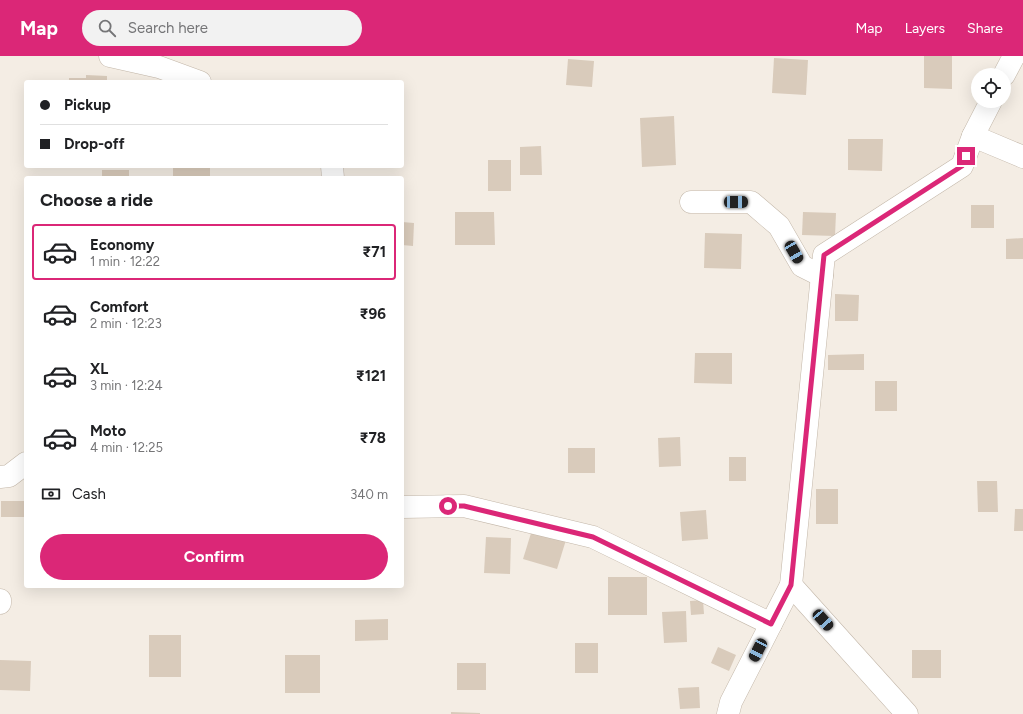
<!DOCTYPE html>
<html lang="en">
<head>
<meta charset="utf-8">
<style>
	:root { --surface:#fff; --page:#f2f2f2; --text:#202124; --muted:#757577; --line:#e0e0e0; --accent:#db2777 }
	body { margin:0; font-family:Figtree,sans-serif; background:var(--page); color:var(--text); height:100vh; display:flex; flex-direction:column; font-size:15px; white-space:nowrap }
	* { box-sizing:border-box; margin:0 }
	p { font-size:13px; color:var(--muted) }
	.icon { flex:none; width:22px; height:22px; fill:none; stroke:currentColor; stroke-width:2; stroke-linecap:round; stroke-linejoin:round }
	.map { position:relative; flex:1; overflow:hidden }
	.drawer { position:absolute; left:24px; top:120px; width:380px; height:412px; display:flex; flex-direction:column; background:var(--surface); border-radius:4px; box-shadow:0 4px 16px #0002 }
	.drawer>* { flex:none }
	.top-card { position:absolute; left:24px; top:24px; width:380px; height:88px; border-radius:4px; box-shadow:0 4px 16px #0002; display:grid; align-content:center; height:88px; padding:0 16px; background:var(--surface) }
	.buttons { position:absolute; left:971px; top:12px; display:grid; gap:8px }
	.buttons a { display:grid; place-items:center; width:40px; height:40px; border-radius:50%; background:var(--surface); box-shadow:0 4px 16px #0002; font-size:20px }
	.end { position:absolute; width:18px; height:18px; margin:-9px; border:5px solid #db2777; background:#fff; box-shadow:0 0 0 2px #fff }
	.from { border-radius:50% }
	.car { position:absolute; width:12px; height:24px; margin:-12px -6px; border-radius:5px; box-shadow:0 0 3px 1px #0007; background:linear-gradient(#222 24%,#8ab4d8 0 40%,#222 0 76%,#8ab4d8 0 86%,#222 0) }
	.top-card b { display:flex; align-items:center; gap:14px; height:38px; font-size:15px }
	.top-card b+b { border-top:1px solid var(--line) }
	.top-card i { width:10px; height:10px; background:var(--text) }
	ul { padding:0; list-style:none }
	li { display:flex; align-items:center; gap:12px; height:56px; margin:0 8px 6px; padding:0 8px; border:2px solid transparent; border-radius:4px }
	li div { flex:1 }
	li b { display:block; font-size:15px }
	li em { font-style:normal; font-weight:700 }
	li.active { border-color:var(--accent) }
	li>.icon { width:36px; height:36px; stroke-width:1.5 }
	h2 { padding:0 16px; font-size:18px; line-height:48px }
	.pay { display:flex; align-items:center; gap:10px; height:44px; padding:0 16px; font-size:15px }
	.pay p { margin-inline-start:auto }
	.button { display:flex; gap:8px; margin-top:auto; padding:8px 16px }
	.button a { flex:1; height:46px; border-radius:24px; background:var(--accent); color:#fff; font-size:16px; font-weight:700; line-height:46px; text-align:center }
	header { display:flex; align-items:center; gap:24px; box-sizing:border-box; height:56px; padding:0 20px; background:var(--accent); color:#fff }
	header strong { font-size:19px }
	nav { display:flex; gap:22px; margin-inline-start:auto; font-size:14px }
	.search { width:280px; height:36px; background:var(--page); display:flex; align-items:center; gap:10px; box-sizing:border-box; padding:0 14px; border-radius:22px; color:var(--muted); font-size:15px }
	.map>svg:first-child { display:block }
</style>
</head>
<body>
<header>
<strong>Map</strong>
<div class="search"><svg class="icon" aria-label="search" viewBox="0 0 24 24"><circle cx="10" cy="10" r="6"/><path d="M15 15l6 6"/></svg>Search here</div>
<nav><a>Map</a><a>Layers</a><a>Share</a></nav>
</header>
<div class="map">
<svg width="1023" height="658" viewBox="0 0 1023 658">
	<rect width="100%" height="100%" fill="#f4ede4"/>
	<g fill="#d9cbbb">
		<path d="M924,0H952V33L924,32Z"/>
		<path d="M774,2L808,4L806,39L772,37Z"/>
		<path d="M568,3L594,5L592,31L566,29Z"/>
		<path d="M86,19L107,20V26H69V22H86Z"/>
		<path d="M674,60L676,109L642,111L640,62Z"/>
		<path d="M848,83H883L882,115L848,114Z"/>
		<path d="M541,90L542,119H520V91Z"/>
		<rect x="488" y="104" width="23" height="31"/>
		<rect x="173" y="110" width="37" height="12"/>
		<rect x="102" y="114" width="27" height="8"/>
		<rect x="971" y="149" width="23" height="23"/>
		<path d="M455,156H494L495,189H455Z"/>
		<path d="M803,156L836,157L835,180L802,179Z"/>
		<path d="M402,166L414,167L413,190L402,189Z"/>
		<path d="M705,177L742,178L741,213L704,212Z"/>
		<path d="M1023,182V203H1006V183Z"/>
		<path d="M835,238L859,239L858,265H835Z"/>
		<path d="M695,297H732V328L694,327Z"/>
		<path d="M864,298V314H828V299Z"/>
		<rect x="875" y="325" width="22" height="30"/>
		<path d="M680,381L681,410L659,411L658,382Z"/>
		<rect x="568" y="392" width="27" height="25"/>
		<rect x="729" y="401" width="17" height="24"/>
		<path d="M977,425H997L998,456H978Z"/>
		<rect x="816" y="433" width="22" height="35"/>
		<rect x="1" y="445" width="24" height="16"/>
		<path d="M1015,453H1023V475H1014Z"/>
		<path d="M706,454L708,483L682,485L680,456Z"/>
		<path d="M532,474L566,484L557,513L523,503Z"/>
		<path d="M486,481L511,482L510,518L484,517Z"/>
		<rect x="608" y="521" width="39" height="38"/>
		<path d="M703,544L704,558L691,559L690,545Z"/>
		<path d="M686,555L687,586L664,587L662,556Z"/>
		<path d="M388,563V584L355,585V564Z"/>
		<rect x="149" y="579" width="32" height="42"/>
		<rect x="575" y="587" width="23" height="30"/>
		<path d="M718,591L736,599L729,615L711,607Z"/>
		<rect x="912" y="594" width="29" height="28"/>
		<rect x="285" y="599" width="35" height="38"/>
		<path d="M0,604L31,605L30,635L0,634Z"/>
		<rect x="457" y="607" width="29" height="27"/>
		<path d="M699,631L700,652L680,653L678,632Z"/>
		<path d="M451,656L480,657V658H451Z"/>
	</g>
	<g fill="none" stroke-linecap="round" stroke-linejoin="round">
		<g stroke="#c3b7a9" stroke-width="23">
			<g id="minor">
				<path d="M110,0L159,11L200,26"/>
				<path d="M1004,19L1014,0"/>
				<path d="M973,80L1023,101"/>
				<path d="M332,110L333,122"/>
				<path d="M691,146H751L779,170L802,210L822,220"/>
				<path d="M0,421L9,420L26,407"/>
				<path d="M402,451L464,450L593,481L771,568"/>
				<path d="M791,529L907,658"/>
				<path d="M0,544V547"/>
				<path d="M728,658L731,646L791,529L824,199L962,110L973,80L991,45"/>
			</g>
		</g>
		<use href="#minor" stroke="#fff" stroke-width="22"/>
	</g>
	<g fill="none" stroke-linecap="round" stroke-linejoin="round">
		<path stroke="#db2777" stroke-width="5" d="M448,450H464L593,481L771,568L791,529L824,199L962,110L966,100"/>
	</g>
</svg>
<div class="buttons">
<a><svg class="icon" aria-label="locate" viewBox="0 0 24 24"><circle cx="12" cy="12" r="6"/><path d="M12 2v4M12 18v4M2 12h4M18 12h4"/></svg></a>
</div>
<i class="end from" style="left:448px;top:450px"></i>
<i class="end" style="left:966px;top:100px"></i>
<i class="car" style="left:736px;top:146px;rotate:90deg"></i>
<i class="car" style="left:794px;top:196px;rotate:150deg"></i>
<i class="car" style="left:823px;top:564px;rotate:138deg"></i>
<i class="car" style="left:758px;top:594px;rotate:207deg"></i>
<div class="top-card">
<b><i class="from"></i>Pickup</b>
<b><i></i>Drop-off</b>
</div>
<section class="drawer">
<h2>Choose a ride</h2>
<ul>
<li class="active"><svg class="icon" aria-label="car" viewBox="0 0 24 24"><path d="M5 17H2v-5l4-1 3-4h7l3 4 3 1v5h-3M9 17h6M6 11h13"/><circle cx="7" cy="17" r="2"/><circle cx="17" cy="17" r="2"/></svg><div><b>Economy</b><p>1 min · 12:22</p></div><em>₹71</em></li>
<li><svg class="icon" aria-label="car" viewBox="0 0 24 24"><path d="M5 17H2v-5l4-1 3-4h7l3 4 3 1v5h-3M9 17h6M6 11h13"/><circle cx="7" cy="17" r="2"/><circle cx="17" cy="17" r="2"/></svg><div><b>Comfort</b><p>2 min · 12:23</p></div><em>₹96</em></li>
<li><svg class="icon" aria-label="car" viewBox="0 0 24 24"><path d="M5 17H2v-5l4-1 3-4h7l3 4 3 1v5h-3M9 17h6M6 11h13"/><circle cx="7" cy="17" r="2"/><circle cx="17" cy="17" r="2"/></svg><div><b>XL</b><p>3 min · 12:24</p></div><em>₹121</em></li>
<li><svg class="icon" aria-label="car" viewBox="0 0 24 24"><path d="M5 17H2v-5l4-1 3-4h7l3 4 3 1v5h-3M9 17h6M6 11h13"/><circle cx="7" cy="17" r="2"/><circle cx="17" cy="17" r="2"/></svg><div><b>Moto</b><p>4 min · 12:25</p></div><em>₹78</em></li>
</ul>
<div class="pay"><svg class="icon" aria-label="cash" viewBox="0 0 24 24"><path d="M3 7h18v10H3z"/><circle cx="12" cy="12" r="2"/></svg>Cash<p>340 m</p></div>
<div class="button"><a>Confirm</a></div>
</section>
</div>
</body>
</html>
